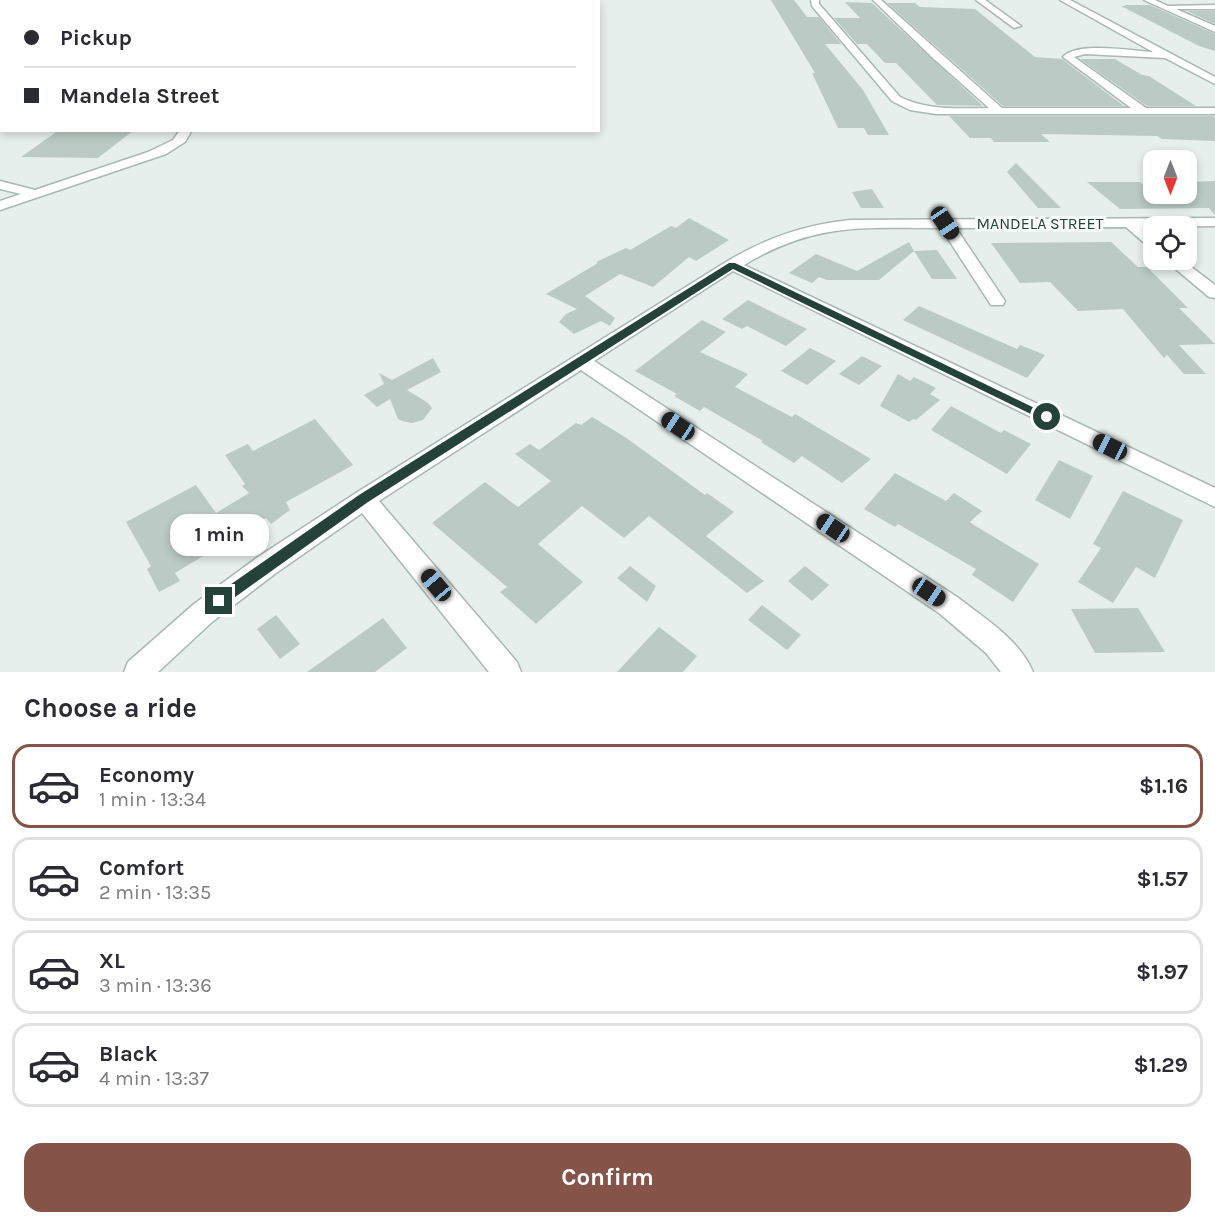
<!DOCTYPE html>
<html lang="en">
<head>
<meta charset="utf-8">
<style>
	:root { --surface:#fff; --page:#f2f2f3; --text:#2b2b33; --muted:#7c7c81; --line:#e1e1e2; --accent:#855347 }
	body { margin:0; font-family:Karla,sans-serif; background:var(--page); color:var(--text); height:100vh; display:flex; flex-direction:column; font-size:22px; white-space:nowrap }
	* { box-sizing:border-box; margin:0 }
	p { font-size:20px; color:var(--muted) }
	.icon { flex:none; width:33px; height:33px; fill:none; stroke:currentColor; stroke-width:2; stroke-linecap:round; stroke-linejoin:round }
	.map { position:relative; height:672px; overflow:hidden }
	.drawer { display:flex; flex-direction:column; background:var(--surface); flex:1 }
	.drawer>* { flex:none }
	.hud { position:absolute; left:0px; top:0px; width:600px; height:132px; box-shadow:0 3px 9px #0003; display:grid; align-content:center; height:132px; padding:0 24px; background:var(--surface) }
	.needle { width:39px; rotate:180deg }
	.controls { position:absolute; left:1143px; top:150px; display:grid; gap:12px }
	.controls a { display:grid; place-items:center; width:54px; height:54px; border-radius:12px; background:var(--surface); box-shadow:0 3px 9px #0003; font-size:30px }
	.end { position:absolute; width:27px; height:27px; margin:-14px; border:8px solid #24423a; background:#fff; box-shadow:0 0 0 3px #fff }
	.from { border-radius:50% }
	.bubble { position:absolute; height:42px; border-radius:18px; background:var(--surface); box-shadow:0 3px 9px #0003; font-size:20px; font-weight:700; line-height:42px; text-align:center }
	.car { position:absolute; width:18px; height:36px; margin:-18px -9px; border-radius:8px; box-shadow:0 0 4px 2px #0007; background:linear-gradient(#222 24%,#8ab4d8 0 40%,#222 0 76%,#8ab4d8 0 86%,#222 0) }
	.hud b { display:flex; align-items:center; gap:21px; height:57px; font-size:22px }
	.hud b+b { border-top:2px solid var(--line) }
	.hud i { width:15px; height:15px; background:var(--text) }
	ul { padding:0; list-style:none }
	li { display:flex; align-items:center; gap:18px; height:84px; margin:0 12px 9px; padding:0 12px; border:3px solid var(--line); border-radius:18px }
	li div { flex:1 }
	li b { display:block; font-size:22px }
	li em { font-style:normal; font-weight:700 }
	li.current { border-color:var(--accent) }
	li>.icon { width:54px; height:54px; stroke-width:1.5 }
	h2 { padding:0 24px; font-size:27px; line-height:72px }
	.cta { display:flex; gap:12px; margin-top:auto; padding:12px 24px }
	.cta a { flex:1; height:69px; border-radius:18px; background:var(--accent); color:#fff; font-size:24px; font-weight:700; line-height:69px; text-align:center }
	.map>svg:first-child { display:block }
</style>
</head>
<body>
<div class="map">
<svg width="1215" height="672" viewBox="0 0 1215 672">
	<rect width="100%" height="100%" fill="#e6efeb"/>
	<g fill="#bbcac4">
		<path d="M771,0H794L807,17H819L841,44H825L863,90L889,135H868L864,128H838L812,73H815Z"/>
		<path d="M845,2L872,3L983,106L937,105L896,63H885L867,44H857L834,18H860Z"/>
		<path d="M887,3H915L920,7L975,9L1035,57L1062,59L1124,106H1003Z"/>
		<path d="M1124,5H1150L1215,34V51L1199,46L1121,6H1126Z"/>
		<path d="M1187,11H1215V24Z"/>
		<path d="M1080,59H1115L1142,75L1149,76L1196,106H1147Z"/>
		<path d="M949,116H1213L1215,118V141L1162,139L1157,136L1041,134L1050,142H994L991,138H970Z"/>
		<path d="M59,130H134L98,158L21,157Z"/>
		<path d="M1016,163L1061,208H1038L1007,172Z"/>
		<path d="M1215,181V215L1209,208L1120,209L1087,182H1140L1154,194H1186V192H1195L1187,182Z"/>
		<path d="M872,189L884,208H861L852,192Z"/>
		<path d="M689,218L729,240L696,261L689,257L653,287L620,274L585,296L615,318L610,326L601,321L574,334L559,322L566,314L577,309L546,294L598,263L596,262L626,248L630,250L671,226L676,228Z"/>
		<path d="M909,242L914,251L937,250L957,279H932L914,251L879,280H827L819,277L812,283L789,273L816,254L857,271Z"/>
		<path d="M1111,242L1138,267H1147L1188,308H1179L1215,344L1179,345L1206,374H1184L1167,355L1164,358L1123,309L1078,311L1050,282L1020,283L991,243Z"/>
		<path d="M748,300L768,310L807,329L786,346L747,326L742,329L722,319Z"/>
		<path d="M919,306L1017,349L1020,345L1045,355L1027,378L903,320Z"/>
		<path d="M702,320L726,332L700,352L748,374L735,387L792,417L795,414L871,459L842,483L802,456L794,463L761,442L763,441L704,407L700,411L674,396L677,394L635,371Z"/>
		<path d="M810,348L836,361L807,385L781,371Z"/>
		<path d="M862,356L882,366L859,385L839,374Z"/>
		<path d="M433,358L441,372L407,390L428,403L432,408L423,420L412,423L402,421L398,419L390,399L377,407L364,395L384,384L379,373L392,380Z"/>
		<path d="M898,374L910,381L914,377L936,388L930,394L940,400L916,420L913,419L909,422L880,406Z"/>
		<path d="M951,406L1001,433L1004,430L1031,444L1007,474L931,430Z"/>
		<path d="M592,417L625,437L705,495L707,493L734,512L706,536L764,581L747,593L649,516L624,538L582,506L538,544L583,582L536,624L500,592L507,587L432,523L485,482L518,507L551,481L515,454L530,444L539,450L576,423L581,425Z"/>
		<path d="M315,419L353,465L286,502L290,510L271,524L266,518L175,573L180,581L159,592L147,569L151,566L126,522L196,485L216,513L249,493L242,486L245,484L225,455L248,444L253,451Z"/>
		<path d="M1059,460L1093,476L1070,519L1035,500Z"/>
		<path d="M895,473L946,501L954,493L982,511L970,522L974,525L1039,564L1013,602L972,575L976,569L898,524L895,527L864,509Z"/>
		<path d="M1123,491L1183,520L1155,578L1136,567L1113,603L1078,582L1101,548L1093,544Z"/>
		<path d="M630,566L656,586L647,602L617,578Z"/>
		<path d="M805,566L829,585L812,601L788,581Z"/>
		<path d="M762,605L801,635L787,650L748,620Z"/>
		<path d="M1138,608L1165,652L1095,653L1071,609Z"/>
		<path d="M276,615L300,644L280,659L257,629Z"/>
		<path d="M383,618L407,648L375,672H307Z"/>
		<path d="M659,627L697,656L683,672H617Z"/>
	</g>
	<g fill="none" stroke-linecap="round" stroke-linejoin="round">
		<g stroke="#a8b8b2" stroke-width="3">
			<g id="street">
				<path d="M811,0H819V4L900,97C929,111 957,108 989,108L934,59L873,0H881L1002,108H1131L1063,57C1076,41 1133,51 1153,52L1060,0H1070L1215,77V84L1165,58L1085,54L1074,57L1146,108H1215V114H936L910,110L892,101L812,6Z"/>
				<path d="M976,0H985L1021,26L1014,28Z"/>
				<path d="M1144,0H1155L1168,6L1215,5V9H1176L1215,26V32Z"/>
				<rect x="0" y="23" width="2" height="6"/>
				<path d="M2,57V63L0,64V58Z"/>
				<path d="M0,95H2L0,102Z"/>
				<path d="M180,130H192L185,142L166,154L0,210V201L21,194L0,189V181L35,190L148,152L173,140Z"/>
				<path d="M1215,218V226L1143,227L1154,236V248L1149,247L1126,227L956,228L1005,301L1003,305H991L941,228C862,228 815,222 744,265L1215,488V507L733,271L594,361L957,597C984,618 1019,639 1033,672H1001L986,653L939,613L581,370L379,501L517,662L521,672H489L362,513L276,573L212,622L158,672H124L128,662L194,604L258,557L356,493L726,262C766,238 804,225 850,220Z"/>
				<path d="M1165,260H1182L1215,285V298L1209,297Z"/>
			</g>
		</g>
		<use href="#street" fill="#fff" fill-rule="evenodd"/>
	</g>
	<path fill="#24423a" d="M729,263H735L1053,417L1051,420H1043L733,269L368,502L224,605L219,607L214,605L212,601L214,596L359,495Z"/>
	<g text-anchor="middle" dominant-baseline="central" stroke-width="6" stroke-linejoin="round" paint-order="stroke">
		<g font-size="16" fill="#24423a" stroke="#f7fbf9">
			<text x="1040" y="223">MANDELA STREET</text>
		</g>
	</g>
</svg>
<div class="controls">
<a><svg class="needle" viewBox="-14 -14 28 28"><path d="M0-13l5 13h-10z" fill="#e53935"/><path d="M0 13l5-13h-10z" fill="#7c7c81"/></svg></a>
<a><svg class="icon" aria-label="locate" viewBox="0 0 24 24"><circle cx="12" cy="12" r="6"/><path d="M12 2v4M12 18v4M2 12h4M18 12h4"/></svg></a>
</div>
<i class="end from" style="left:1047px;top:417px"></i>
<i class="end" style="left:219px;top:601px"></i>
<div class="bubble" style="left:170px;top:514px;width:99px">1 min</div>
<i class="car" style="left:945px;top:223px;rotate:146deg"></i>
<i class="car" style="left:678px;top:426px;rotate:303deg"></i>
<i class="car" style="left:1110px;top:447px;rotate:296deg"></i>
<i class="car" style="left:833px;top:528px;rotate:304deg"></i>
<i class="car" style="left:436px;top:585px;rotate:320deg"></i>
<i class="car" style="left:929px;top:592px;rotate:124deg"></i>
<div class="hud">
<b><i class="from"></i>Pickup</b>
<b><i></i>Mandela Street</b>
</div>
</div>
<section class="drawer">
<h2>Choose a ride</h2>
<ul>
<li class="current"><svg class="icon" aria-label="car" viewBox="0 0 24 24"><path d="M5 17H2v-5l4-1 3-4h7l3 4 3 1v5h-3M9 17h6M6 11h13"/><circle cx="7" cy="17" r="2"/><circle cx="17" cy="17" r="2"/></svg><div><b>Economy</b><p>1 min · 13:34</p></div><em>$1.16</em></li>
<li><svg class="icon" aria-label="car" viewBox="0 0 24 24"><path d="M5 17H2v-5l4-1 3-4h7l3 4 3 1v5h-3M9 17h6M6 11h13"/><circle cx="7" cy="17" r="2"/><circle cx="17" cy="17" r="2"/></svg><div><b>Comfort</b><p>2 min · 13:35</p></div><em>$1.57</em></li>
<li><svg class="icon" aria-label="car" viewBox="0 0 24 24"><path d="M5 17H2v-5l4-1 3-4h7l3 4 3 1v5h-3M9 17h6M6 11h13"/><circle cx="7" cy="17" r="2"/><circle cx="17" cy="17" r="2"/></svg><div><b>XL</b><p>3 min · 13:36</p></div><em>$1.97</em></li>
<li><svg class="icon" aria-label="car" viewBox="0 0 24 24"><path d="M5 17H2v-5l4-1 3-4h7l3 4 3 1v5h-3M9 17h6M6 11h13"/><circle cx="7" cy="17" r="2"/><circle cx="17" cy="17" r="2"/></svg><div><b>Black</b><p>4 min · 13:37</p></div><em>$1.29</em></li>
</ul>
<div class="cta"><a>Confirm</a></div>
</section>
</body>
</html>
